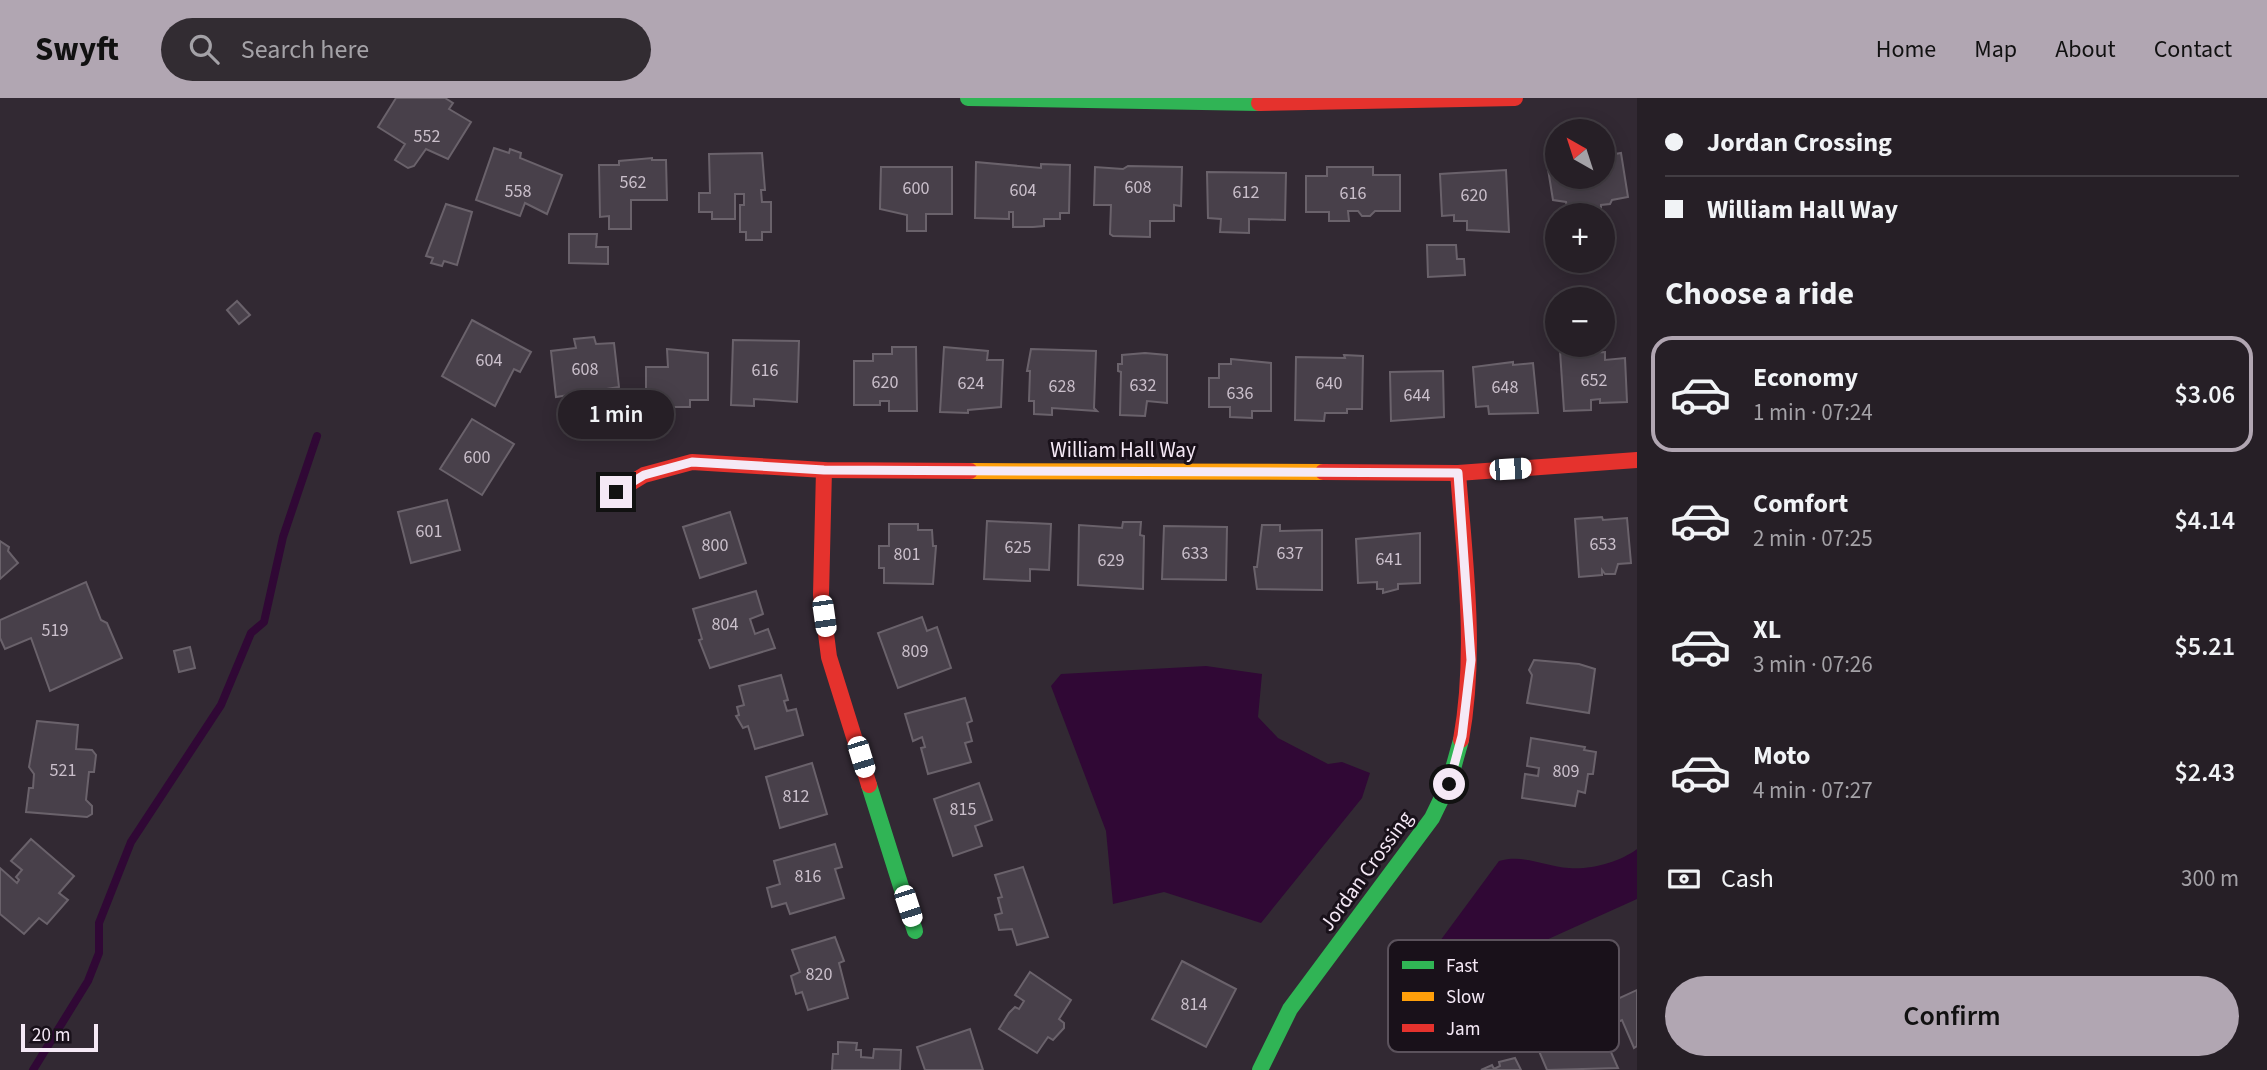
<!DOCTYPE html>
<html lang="en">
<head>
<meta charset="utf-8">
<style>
	:root { --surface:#261f26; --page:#322c32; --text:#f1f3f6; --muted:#a4a2a7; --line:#423d43; --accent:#b1a6b2 }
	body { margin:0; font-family:"Source Sans 3",sans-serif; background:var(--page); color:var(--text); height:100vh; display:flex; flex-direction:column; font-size:26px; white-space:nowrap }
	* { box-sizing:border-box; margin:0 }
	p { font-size:23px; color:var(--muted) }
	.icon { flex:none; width:38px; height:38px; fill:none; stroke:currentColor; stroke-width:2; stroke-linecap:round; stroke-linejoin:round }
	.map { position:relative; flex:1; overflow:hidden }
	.drawer { display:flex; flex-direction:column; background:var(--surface); width:630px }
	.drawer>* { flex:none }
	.top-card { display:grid; align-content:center; height:154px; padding:0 28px; background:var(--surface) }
	.needle { width:46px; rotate:321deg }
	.fabs { position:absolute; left:1545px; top:21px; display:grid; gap:14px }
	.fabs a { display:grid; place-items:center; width:70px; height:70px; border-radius:50%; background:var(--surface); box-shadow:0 4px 18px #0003,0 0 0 2px var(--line); font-size:35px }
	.scale { position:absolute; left:21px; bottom:18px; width:77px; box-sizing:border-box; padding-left:7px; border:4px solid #f5e9f6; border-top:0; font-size:19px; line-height:24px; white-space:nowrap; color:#f5e9f6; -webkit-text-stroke:5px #19111a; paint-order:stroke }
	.end { position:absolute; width:32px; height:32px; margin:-16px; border:9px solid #f5e9f6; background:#111; box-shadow:0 0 0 4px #111 }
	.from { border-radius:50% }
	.bubble { position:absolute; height:49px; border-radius:24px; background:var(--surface); box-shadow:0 4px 18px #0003,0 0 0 2px var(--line); font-size:23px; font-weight:600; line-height:49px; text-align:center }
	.car { position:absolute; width:21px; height:42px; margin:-21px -10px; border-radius:9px; box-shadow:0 0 5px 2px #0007; background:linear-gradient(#fff 24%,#345 0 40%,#fff 0 76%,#345 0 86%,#fff 0) }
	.top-card b { display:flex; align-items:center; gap:24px; height:66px; font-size:26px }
	.top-card b+b { border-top:2px solid var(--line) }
	.top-card i { width:18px; height:18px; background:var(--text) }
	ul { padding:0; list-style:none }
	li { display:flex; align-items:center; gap:21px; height:116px; margin:0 14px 10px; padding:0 14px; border:4px solid transparent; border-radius:21px }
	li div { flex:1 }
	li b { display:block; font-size:26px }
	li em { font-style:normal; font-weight:600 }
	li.selected { border-color:var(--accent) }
	li>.icon { width:63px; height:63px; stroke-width:1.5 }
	h2 { padding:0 28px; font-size:32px; line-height:84px }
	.pay { display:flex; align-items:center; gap:18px; height:77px; padding:0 28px; font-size:26px }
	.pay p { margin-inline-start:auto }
	.button { display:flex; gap:14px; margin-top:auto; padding:14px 28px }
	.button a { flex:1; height:80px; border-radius:42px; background:var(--accent); color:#111; font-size:28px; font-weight:600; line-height:80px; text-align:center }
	header { display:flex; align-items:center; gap:42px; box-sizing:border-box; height:98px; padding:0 35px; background:var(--accent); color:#111 }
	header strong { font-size:33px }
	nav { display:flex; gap:38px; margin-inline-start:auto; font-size:24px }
	.search { width:490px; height:63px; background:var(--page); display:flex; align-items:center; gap:18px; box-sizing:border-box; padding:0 24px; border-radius:38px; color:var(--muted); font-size:26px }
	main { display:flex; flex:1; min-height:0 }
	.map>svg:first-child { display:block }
</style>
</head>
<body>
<header>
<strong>Swyft</strong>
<div class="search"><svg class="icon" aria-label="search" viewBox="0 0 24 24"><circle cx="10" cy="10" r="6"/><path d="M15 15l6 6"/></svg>Search here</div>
<nav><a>Home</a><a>Map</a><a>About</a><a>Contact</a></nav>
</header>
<main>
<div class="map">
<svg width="1637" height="972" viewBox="0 0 1637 972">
	<rect width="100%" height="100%" fill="#322933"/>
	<g fill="#300835">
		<path d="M1206,568L1262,576L1258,619L1278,640L1328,666L1342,664L1370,675L1362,700L1261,825L1164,794L1113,806L1106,733L1051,588L1061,576Z"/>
		<path d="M1637,751V801L1411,903L1398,900L1499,763C1524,756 1544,768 1569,770C1590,772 1620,764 1637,751Z"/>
	</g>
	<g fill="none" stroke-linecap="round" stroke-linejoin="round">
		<path stroke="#300835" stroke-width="8" d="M33,972L88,883L99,855V825L131,744L221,607L251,535L264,524L283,439L317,338"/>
	</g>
	<g fill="#48404a" stroke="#6a626b" stroke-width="2">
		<path d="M396,0H445L453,5L449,11L471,24L448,61L426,51L414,68L408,70L395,62L405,46L378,29Z"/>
		<path d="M494,50L509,55L510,51L521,55L520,60L562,77L547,116L525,105L520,118L476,102Z"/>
		<path d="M762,55L765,92H761L762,104H771V134H762V142H746V134H740V107H744V96H735V121H712V114H699V95H710L709,56Z"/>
		<path d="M1621,55L1628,99L1612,102L1610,106L1601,107V111L1568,116L1566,104L1553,102L1547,65L1558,63V79H1603V58Z"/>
		<path d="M652,60V62H666L667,102H631V131H609V118L600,119L599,67H619V63Z"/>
		<path d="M976,64L1041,70V66L1070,67L1069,115H1060V121H1044V128L1033,129H1013V114H1009V121L975,120Z"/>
		<path d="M1128,68L1182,69L1181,108L1174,107V123H1150V139L1113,138L1110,136L1111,107H1094L1095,69L1123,71Z"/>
		<path d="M881,69H952V116H926V133H907V117L880,111Z"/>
		<path d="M1327,69H1373V77H1400V113H1375L1370,118H1362L1358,113H1348L1349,123H1329V114H1306V78H1327Z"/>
		<path d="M1506,72L1509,134L1467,132V123H1454V117L1442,118L1440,76Z"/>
		<path d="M1207,74L1286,75L1285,122L1249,121V135L1220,134L1221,121L1208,120Z"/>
		<path d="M446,106L472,114L457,167L444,163L442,168L431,165L433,160L426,158Z"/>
		<path d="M569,136H597L596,149H608V166L569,165Z"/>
		<path d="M1427,147H1456L1457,161H1464L1465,177L1428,179Z"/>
		<path d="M237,203L250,217L239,226L227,212Z"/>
		<path d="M472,222L531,254L520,274L514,271L495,308L442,278Z"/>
		<path d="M594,239L596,246L614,245L619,289L556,299L551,253L576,250L574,241Z"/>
		<path d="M733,242L799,243L797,304L754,301V308L731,307Z"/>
		<path d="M892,249H916L917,313H889V303H880V307H854V263H873V256H892Z"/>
		<path d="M944,249L988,253L987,262H1003L1001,309L968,312V315L940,314Z"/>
		<path d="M667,251L708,255V302H690V309H668L667,299H646V269H668Z"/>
		<path d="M1031,251L1096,253L1094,310L1097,313L1052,310V317L1034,316V303H1029L1030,273H1027Z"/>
		<path d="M1583,251L1584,255L1605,254V262L1625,260L1627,304L1600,305V301L1591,302V312L1564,313L1560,253Z"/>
		<path d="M1145,255L1167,257V305L1147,303L1145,318L1120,317L1121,274L1118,273V266H1122V257Z"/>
		<path d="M1344,257L1363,258L1362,311H1347V315H1325L1324,323L1295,322L1296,259L1345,260Z"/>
		<path d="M1231,261L1271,265V313H1252V320L1230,319V309H1209V280H1219V266H1231Z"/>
		<path d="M1513,264V267L1533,265L1538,315L1489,316L1488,308L1476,309L1473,269Z"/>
		<path d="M1443,273L1444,319L1391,323L1390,274Z"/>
		<path d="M472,321L514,346L482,397L440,371Z"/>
		<path d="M447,402L460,452L411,465L398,414Z"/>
		<path d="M730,414L746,465L700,480L683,429Z"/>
		<path d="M1602,419L1603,422L1627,420L1631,465L1618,466L1615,476H1605L1602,472V477L1579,479L1575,421Z"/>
		<path d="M987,423L1051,426L1049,472L1030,471V483L984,481Z"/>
		<path d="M1123,424H1141L1140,437L1144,438L1143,491L1078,487L1079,427L1122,430Z"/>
		<path d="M889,426H918V432H932L933,448H936L933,486L884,485V470H879V448H889Z"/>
		<path d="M1262,427H1280V433L1322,432V492L1257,491L1254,469H1257Z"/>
		<path d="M1164,428L1227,429L1226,482L1162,481Z"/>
		<path d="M1420,435V485L1398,486V491L1383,495V491H1377V484L1358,485L1356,441Z"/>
		<path d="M0,443L9,449L8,453L18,465L0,481Z"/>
		<path d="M86,484L101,522L107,525L122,560L50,593L31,540L5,551L0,540V522Z"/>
		<path d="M756,493L763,516L750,521L755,536L768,531L775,550L710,570L699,542L702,541L693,511Z"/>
		<path d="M922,519L927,533L937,529L951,570L898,590L878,535Z"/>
		<path d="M190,549L195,570L179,574L174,553Z"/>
		<path d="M1534,562L1579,566L1595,571L1589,615L1527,605L1532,577L1529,572Z"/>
		<path d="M781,577L788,602L784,603L787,613L796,611L803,637L755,651L748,628L743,630L736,618L739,617L737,609L744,607L739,588Z"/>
		<path d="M965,600L972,623L967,625L972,643L965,645L971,664L928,676L921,650L925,649L922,639L913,643L905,616Z"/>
		<path d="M37,623L78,627L76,651L92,652L96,657L94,674H89L86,702L92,708V716L87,719L26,714L29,690H33L34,676L29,669Z"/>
		<path d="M1531,640L1585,649L1584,652L1596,654L1593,676H1588L1585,695L1578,693L1575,708L1522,700L1525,676L1538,678L1539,670L1527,668Z"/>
		<path d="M812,665L827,716L780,730L766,679Z"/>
		<path d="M979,685L992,722L975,728L982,748L953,758L934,701Z"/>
		<path d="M31,741L74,778L59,795L68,802L47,826L39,820L24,836L0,816V770L17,785L19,782L16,779L22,772L11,763Z"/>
		<path d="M835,746L842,769L835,771L844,800L790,816L786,805L772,809L767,790L780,786L774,763Z"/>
		<path d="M1023,769L1048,839L1017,847L1012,831L999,832L995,817L1002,815L998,800L1002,799L995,777Z"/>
		<path d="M835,839L844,863L839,865L848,900L808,912L802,894L796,896L791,878L800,874L792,852Z"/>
		<path d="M1182,863L1236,891L1206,949L1152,921Z"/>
		<path d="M1030,874L1071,902L1059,921L1064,925V930L1053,942L1048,939L1037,955L999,931L1009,915L1015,909L1019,911L1024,903L1015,897Z"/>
		<path d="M1637,892V948L1634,950L1622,922L1618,924L1615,917L1618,915L1613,903Z"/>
		<path d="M1600,929L1618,970L1547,972L1539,953L1561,943L1559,938L1563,936L1562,933L1579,930L1581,937Z"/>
		<path d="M970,931L983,972H925L917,949Z"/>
		<path d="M838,944L857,945L856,952H861V959L873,960L874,951L901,952L900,972H832L833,956H838Z"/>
		<path d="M1515,960L1521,972H1481L1492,967L1494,971L1500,968L1499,964Z"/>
	</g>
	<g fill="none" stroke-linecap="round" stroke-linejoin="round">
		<g stroke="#30b455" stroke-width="16">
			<path d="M968,0L1259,5"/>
			<path d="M869,687L915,833"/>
			<path d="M1260,972L1290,911L1432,720L1449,685L1461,642"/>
		</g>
		<path stroke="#ff9f0a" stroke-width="16" d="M970,373L1323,374"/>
		<g stroke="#e5322d" stroke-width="16">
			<path d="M1259,5L1515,0"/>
			<path d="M824,372L821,497L829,559L869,687"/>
			<path d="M1323,374L1458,375L1637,362"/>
			<path d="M1458,375C1465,465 1477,553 1461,642"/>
			<path d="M616,394L644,377L692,364L824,372L970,373"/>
		</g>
	</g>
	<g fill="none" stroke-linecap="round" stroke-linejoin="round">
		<path stroke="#f5e9f6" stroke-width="9" d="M616,394L644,377L692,364L824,372L1458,375L1471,562L1462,638L1449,686"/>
	</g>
	<g text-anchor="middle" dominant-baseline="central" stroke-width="6" stroke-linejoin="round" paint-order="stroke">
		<g font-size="18" fill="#cabfcb">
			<text x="427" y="38">552</text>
			<text x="633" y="84">562</text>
			<text x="1138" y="89">608</text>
			<text x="916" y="90">600</text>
			<text x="1023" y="92">604</text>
			<text x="518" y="93">558</text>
			<text x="1246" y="94">612</text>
			<text x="1353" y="95">616</text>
			<text x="1474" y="97">620</text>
			<text x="489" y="262">604</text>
			<text x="585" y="271">608</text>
			<text x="765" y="272">616</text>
			<text x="1594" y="282">652</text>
			<text x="885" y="284">620</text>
			<text x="971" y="285">624</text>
			<text x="1329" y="285">640</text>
			<text x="1143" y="287">632</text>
			<text x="1062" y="288">628</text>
			<text x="1505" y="289">648</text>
			<text x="1240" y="295">636</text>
			<text x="1417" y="297">644</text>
			<text x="477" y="359">600</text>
			<text x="429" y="433">601</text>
			<text x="1603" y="446">653</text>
			<text x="715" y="447">800</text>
			<text x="1018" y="449">625</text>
			<text x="1195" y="455">633</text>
			<text x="1290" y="455">637</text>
			<text x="907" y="456">801</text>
			<text x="1389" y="461">641</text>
			<text x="1111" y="462">629</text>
			<text x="725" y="526">804</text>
			<text x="55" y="532">519</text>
			<text x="915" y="553">809</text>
			<text x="63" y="672">521</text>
			<text x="1566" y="673">809</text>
			<text x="796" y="698">812</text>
			<text x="963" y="711">815</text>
			<text x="808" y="778">816</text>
			<text x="819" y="876">820</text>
			<text x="1194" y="906">814</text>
		</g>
		<g font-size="21" fill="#f5e9f6" stroke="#19111a">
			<text x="1123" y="352">William Hall Way</text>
			<text transform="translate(1366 773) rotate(-54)">Jordan Crossing</text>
		</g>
	</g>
	<rect x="1388" y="842" width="231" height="112" rx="10" fill="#19111a" stroke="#5b525c" stroke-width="2"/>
	<rect x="1402" y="863" width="32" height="8" fill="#30b455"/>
	<rect x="1402" y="894" width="32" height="9" fill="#ff9f0a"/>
	<rect x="1402" y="926" width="32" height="8" fill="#e5322d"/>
	<g font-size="19" fill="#f5e9f6">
		<text x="1446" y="874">Fast</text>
		<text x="1446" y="905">Slow</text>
		<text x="1446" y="937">Jam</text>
	</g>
</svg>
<div class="fabs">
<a><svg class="needle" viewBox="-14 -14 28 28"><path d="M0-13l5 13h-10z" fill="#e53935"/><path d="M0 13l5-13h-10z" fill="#a4a2a7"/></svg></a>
<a>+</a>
<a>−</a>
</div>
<div class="scale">20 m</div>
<i class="end from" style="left:1449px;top:686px"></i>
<i class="end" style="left:616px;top:394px"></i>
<div class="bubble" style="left:558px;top:292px;width:116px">1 min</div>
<i class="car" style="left:1510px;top:371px;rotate:86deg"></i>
<i class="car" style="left:824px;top:518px;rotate:172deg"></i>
<i class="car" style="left:861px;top:659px;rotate:163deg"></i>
<i class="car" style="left:908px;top:808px;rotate:162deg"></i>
</div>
<section class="drawer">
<div class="top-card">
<b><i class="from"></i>Jordan Crossing</b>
<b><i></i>William Hall Way</b>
</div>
<h2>Choose a ride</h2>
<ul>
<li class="selected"><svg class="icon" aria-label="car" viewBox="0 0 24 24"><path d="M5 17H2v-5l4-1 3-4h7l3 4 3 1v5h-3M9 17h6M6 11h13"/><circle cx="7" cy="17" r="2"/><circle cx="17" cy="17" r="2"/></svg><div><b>Economy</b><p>1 min · 07:24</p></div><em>$3.06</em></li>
<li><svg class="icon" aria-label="car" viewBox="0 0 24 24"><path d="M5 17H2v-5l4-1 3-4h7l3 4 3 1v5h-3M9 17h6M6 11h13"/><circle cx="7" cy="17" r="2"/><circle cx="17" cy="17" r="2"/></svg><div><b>Comfort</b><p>2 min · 07:25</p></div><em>$4.14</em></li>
<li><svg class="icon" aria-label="car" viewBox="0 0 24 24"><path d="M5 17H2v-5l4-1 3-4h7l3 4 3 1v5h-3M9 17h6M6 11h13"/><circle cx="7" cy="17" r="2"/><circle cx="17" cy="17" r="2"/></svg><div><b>XL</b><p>3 min · 07:26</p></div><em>$5.21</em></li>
<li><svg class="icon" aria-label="car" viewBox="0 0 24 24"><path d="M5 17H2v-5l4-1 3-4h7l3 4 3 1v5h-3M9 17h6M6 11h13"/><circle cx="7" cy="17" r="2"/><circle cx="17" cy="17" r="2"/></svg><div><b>Moto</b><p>4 min · 07:27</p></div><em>$2.43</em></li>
</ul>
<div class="pay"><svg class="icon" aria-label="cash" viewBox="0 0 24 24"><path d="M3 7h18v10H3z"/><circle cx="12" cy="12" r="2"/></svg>Cash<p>300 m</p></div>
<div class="button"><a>Confirm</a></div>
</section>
</main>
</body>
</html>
